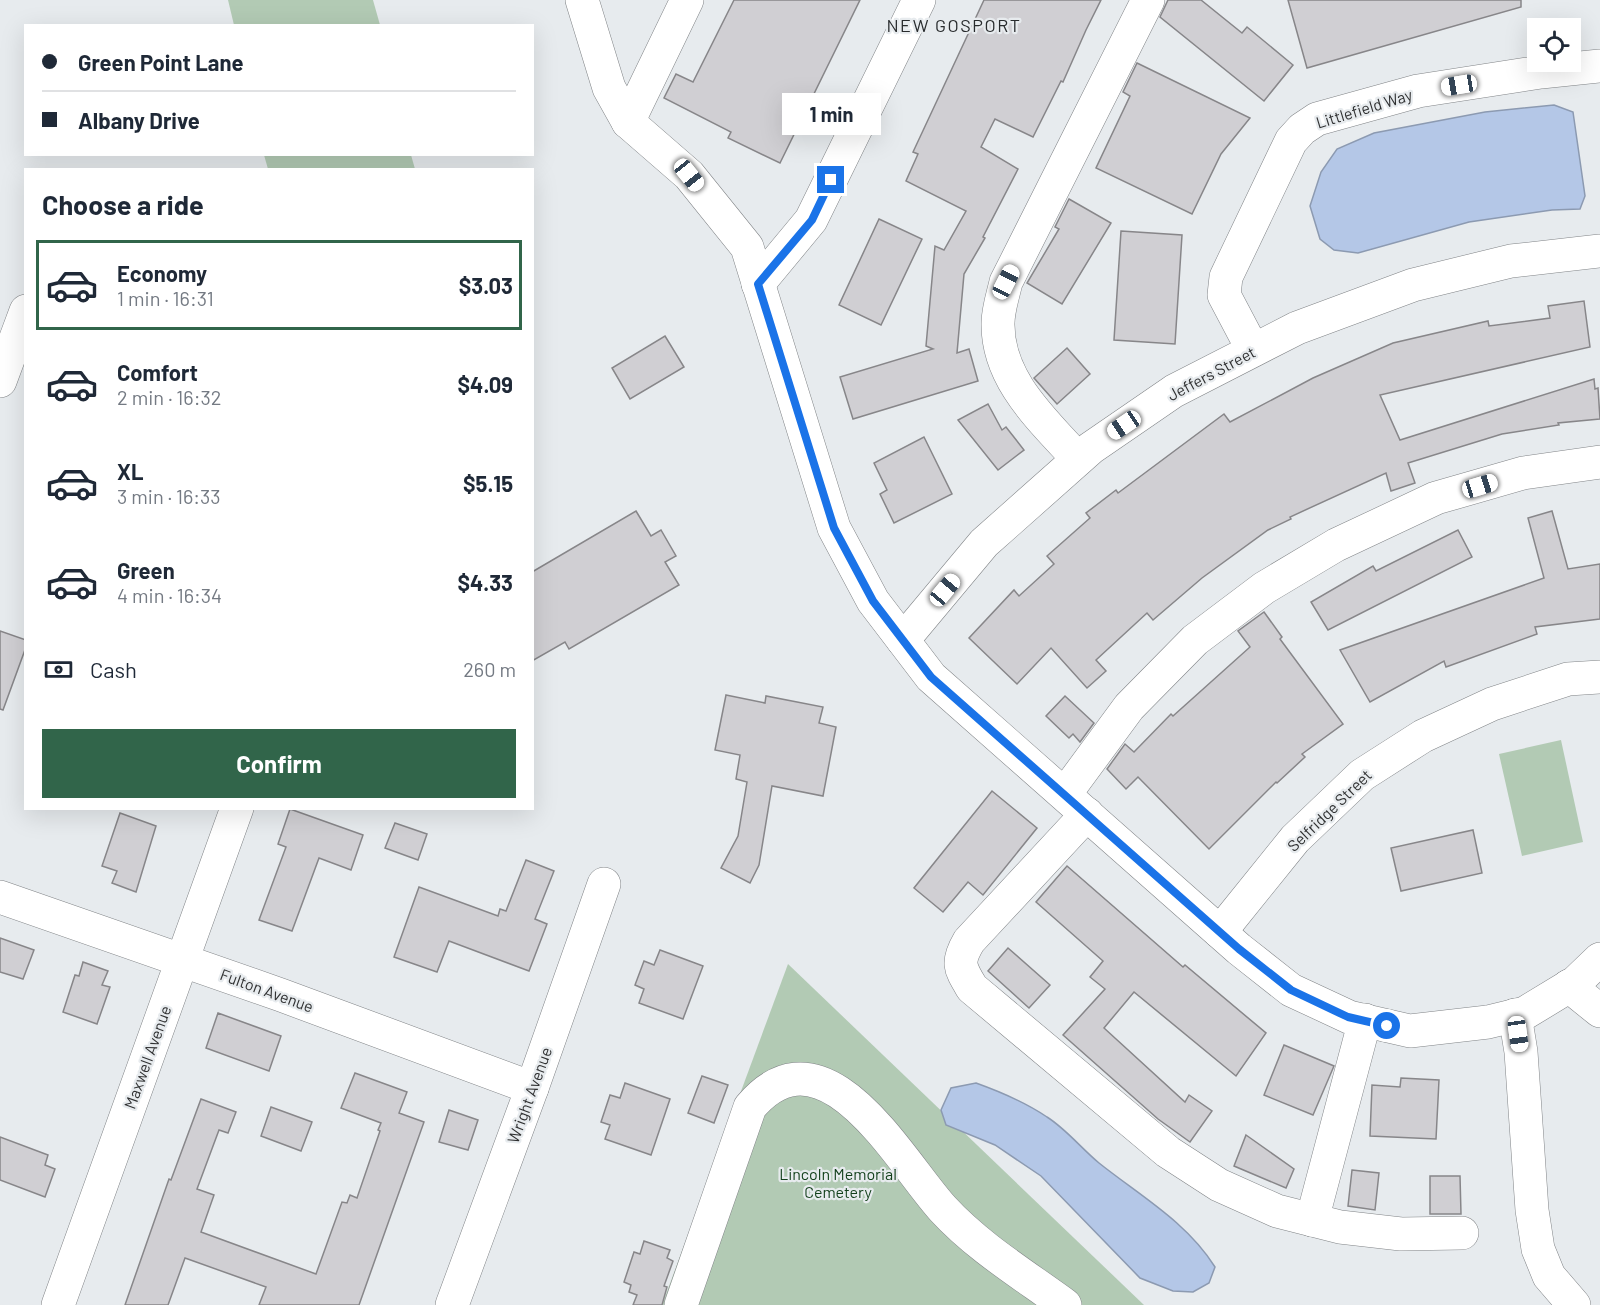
<!DOCTYPE html>
<html lang="en">
<head>
<meta charset="utf-8">
<style>
	:root { --surface:#fff; --page:#f2f2f3; --text:#1f2937; --muted:#747a83; --line:#e0e1e3; --accent:#31654a }
	body { margin:0; font-family:Barlow,sans-serif; background:var(--page); color:var(--text); height:100vh; display:flex; flex-direction:column; font-size:22px; white-space:nowrap }
	* { box-sizing:border-box; margin:0 }
	p { font-size:20px; color:var(--muted) }
	.icon { flex:none; width:33px; height:33px; fill:none; stroke:currentColor; stroke-width:2; stroke-linecap:round; stroke-linejoin:round }
	.map { position:relative; flex:1; overflow:hidden }
	.drawer { position:absolute; left:24px; top:168px; width:510px; height:642px; display:flex; flex-direction:column; background:var(--surface); border-radius:0px; box-shadow:0 6px 24px #0002 }
	.drawer>* { flex:none }
	.guide { position:absolute; left:24px; top:24px; width:510px; height:132px; border-radius:0px; box-shadow:0 6px 24px #0002; display:grid; align-content:center; height:132px; padding:0 18px; background:var(--surface) }
	.buttons { position:absolute; left:1527px; top:18px; display:grid; gap:12px }
	.buttons a { display:grid; place-items:center; width:54px; height:54px; border-radius:0px; background:var(--surface); box-shadow:0 6px 24px #0002; font-size:30px }
	.end { position:absolute; width:27px; height:27px; margin:-14px; border:8px solid #1a73e8; background:#fff; box-shadow:0 0 0 3px #fff }
	.from { border-radius:50% }
	.bubble { position:absolute; height:42px; border-radius:0px; background:var(--surface); box-shadow:0 6px 24px #0002; font-size:20px; font-weight:700; line-height:42px; text-align:center }
	.car { position:absolute; width:18px; height:36px; margin:-18px -9px; border-radius:8px; box-shadow:0 0 4px 2px #0007; background:linear-gradient(#fff 24%,#345 0 40%,#fff 0 76%,#345 0 86%,#fff 0) }
	.guide b { display:flex; align-items:center; gap:21px; height:57px; font-size:22px }
	.guide b+b { border-top:2px solid var(--line) }
	.guide i { width:15px; height:15px; background:var(--text) }
	ul { padding:0; list-style:none }
	li { display:flex; align-items:center; gap:18px; height:90px; margin:0 12px 9px; padding:0 6px; border:3px solid transparent; border-radius:0px }
	li div { flex:1 }
	li b { display:block; font-size:22px }
	li em { font-style:normal; font-weight:700 }
	li.active { border-color:var(--accent) }
	li>.icon { width:54px; height:54px; stroke-width:1.5 }
	h2 { padding:0 18px; font-size:27px; line-height:72px }
	.pay { display:flex; align-items:center; gap:15px; height:66px; padding:0 18px; font-size:22px }
	.pay p { margin-inline-start:auto }
	.button { display:flex; gap:12px; margin-top:auto; padding:12px 18px }
	.button a { flex:1; height:69px; border-radius:0px; background:var(--accent); color:#fff; font-size:24px; font-weight:700; line-height:69px; text-align:center }
	.map>svg:first-child { display:block }
</style>
</head>
<body>
<div class="map">
<svg width="1600" height="1305" viewBox="0 0 1600 1305">
	<rect width="100%" height="100%" fill="#e7ebee"/>
	<g fill="#b2cab4">
		<path d="M228,0H373L380,25H234Z"/>
		<path d="M264,155H411L415,169H268Z"/>
		<path d="M1561,740L1583,842L1522,856L1499,754Z"/>
		<path d="M788,964L1144,1305H662Z"/>
	</g>
	<g fill="#b4c7e7" stroke="#8c9ab1" stroke-width="1.5">
		<path d="M1554,105L1573,112L1585,196L1580,209L1552,210L1469,222L1358,253L1334,250L1320,239L1310,206L1321,172L1337,149L1374,133L1485,112Z"/>
		<path d="M976,1083C1001,1092 1025,1102 1047,1117C1066,1129 1081,1148 1099,1163C1139,1195 1187,1222 1215,1267L1209,1283L1193,1292L1173,1291L1140,1278L1041,1176L995,1145L946,1125L941,1110L951,1088Z"/>
	</g>
	<g fill="#d0cfd3" stroke="#878689" stroke-width="1.5">
		<path d="M734,0H860L780,163L728,138L731,132L664,98L676,74L693,82Z"/>
		<path d="M984,0H1101L1086,30L1063,82L1061,81L1033,137L995,119L981,147L1018,169L983,237L985,238L964,274L957,353L969,349L978,381L853,419L840,377L933,349L926,346L935,246L944,250L966,211L906,181L918,154L913,152Z"/>
		<path d="M1168,0H1201L1242,33L1247,27L1293,65L1264,101L1160,17Z"/>
		<path d="M1288,0H1521V7L1307,68Z"/>
		<path d="M1137,63L1250,118L1221,154L1192,214L1096,168L1130,96L1123,92Z"/>
		<path d="M1069,199L1111,223L1062,304L1027,283L1059,229L1055,227Z"/>
		<path d="M879,219L922,239L881,325L839,305Z"/>
		<path d="M1121,231L1182,235L1175,344L1114,340Z"/>
		<path d="M1584,301L1590,347L1380,395L1400,440L1594,379L1595,389L1598,388L1600,419L1558,423L1559,425L1502,434L1408,463L1415,483L1391,491L1386,473L1290,517L1291,519L1268,530L1202,578L1153,620L1147,613L1096,660L1106,671L1087,688L1051,648L1017,684L969,638L1014,590L1019,596L1054,564L1047,556L1090,518L1086,513L1116,490L1118,493L1224,414L1230,422L1313,378L1393,343L1488,321L1489,326L1550,318L1548,306Z"/>
		<path d="M665,336L684,367L630,399L612,368Z"/>
		<path d="M1067,348L1090,374L1057,404L1034,378Z"/>
		<path d="M988,404L1002,430L1006,427L1024,450L998,470L958,420Z"/>
		<path d="M924,437L952,494L894,523L880,494L887,490L874,463Z"/>
		<path d="M636,511L651,536L661,530L676,556L665,562L679,585L569,649L565,642L532,661V572Z"/>
		<path d="M1552,511L1568,569L1600,564V619L1535,627L1537,634L1446,667L1444,661L1370,702L1340,650L1544,578L1528,518Z"/>
		<path d="M1458,530L1472,557L1328,630L1311,602L1373,566L1376,571Z"/>
		<path d="M1264,612L1282,637L1280,639L1343,724L1302,754L1305,757L1277,783L1276,782L1209,849L1138,777L1126,789L1107,769L1125,744L1134,752L1171,714L1173,716L1250,647L1238,631Z"/>
		<path d="M0,631L26,640V647L3,710L0,709Z"/>
		<path d="M726,695L765,703L766,696L823,707L819,723L836,727L823,796L772,786L759,865L750,883L721,868L738,836L747,782L736,779L740,755L715,750Z"/>
		<path d="M1065,696L1094,723L1080,742L1073,734L1069,738L1046,716Z"/>
		<path d="M992,791L1037,828L983,895L968,882L943,912L914,888Z"/>
		<path d="M290,809L363,835L351,870L319,858L292,931L259,920L286,847L278,844Z"/>
		<path d="M120,813L156,826L136,892L112,883L117,871L102,866Z"/>
		<path d="M395,823L427,834L418,860L385,848Z"/>
		<path d="M1473,830L1482,873L1401,891L1391,848Z"/>
		<path d="M526,860L554,871L535,919L547,924L529,971L449,941L437,972L394,957L419,887L498,916L500,909L506,911Z"/>
		<path d="M1067,866L1183,967L1185,965L1266,1033L1236,1076L1134,992L1104,1028L1185,1102L1189,1095L1212,1111L1190,1142L1158,1119L1063,1035L1105,989L1090,977L1103,961L1036,902Z"/>
		<path d="M0,938L34,950L23,979L0,972Z"/>
		<path d="M1008,948L1050,985L1029,1008L988,971Z"/>
		<path d="M660,950L703,966L683,1019L639,1003L644,989L635,985L644,961L654,965Z"/>
		<path d="M83,962L108,971L102,985L110,987L97,1024L63,1012L75,975L79,976Z"/>
		<path d="M218,1013L281,1036L269,1071L206,1048Z"/>
		<path d="M1284,1045L1334,1066L1313,1115L1264,1095Z"/>
		<path d="M355,1073L407,1092L399,1113L424,1122L359,1305H259L266,1287L185,1258L168,1305H125L169,1179L171,1180L201,1099L236,1112L228,1133L219,1130L197,1189L214,1195L201,1232L316,1274L342,1202L347,1203L350,1195L357,1198L380,1131L378,1130L381,1123L341,1108Z"/>
		<path d="M702,1076L728,1085L714,1123L688,1113Z"/>
		<path d="M1401,1078L1439,1080L1436,1139L1370,1136L1372,1085L1400,1087Z"/>
		<path d="M625,1083L670,1099L651,1155L605,1139L610,1125L601,1122L610,1095L620,1098Z"/>
		<path d="M271,1107L312,1122L301,1151L261,1136Z"/>
		<path d="M449,1110L478,1120L468,1150L439,1142Z"/>
		<path d="M1246,1135L1294,1169L1286,1188L1234,1166Z"/>
		<path d="M0,1137L48,1155L45,1165L55,1169L45,1197L0,1180Z"/>
		<path d="M1352,1170L1379,1173L1375,1210L1348,1206Z"/>
		<path d="M1430,1176H1460L1461,1214H1430Z"/>
		<path d="M644,1241L670,1250L667,1258L673,1261L664,1286L667,1287L662,1305H633L637,1295L629,1292L631,1285L624,1282L634,1252L640,1254Z"/>
	</g>
	<g fill="none" stroke-linecap="round" stroke-linejoin="round">
		<g stroke="#818487" stroke-width="34">
			<g id="minor">
				<path d="M582,0L609,88L628,122L689,175L747,247L834,528L873,601L931,677L1239,949L1291,990L1349,1017L1410,1031L1488,1022L1525,1013L1576,982L1600,959"/>
				<path d="M628,122L687,0"/>
				<path d="M758,284L811,220L919,0"/>
				<path d="M1253,350L1224,295L1226,277L1291,141L1302,129L1317,119L1418,91L1541,72L1600,66"/>
				<path d="M0,381L26,311"/>
				<path d="M1078,459C1043,420 997,380 998,323C998,310 1003,295 1006,282L1148,0"/>
				<path d="M903,640L984,543L1091,448L1174,391L1297,328L1413,285L1511,261L1600,251"/>
				<path d="M1065,794L1129,707L1195,640L1264,588L1336,545L1436,498L1523,473L1600,462"/>
				<path d="M1087,814L969,941C956,963 960,968 972,988L1168,1152L1219,1185L1277,1211L1340,1227L1401,1234L1462,1233"/>
				<path d="M0,897L281,995L532,1088"/>
				<path d="M1220,932L1295,839L1362,775L1423,736L1492,704L1568,679L1600,677"/>
				<path d="M1569,986L1600,1011"/>
				<path d="M1515,1015L1521,1052L1532,1210L1538,1249L1549,1276L1574,1305"/>
				<path d="M1312,1220L1365,1020"/>
				<path d="M58,1305L237,808"/>
				<path d="M452,1305L532,1088L604,884"/>
				<path d="M681,1305L750,1107C824,1019 900,1162 943,1209C978,1247 1024,1275 1065,1305"/>
			</g>
		</g>
		<use href="#minor" stroke="#fff" stroke-width="33"/>
	</g>
	<g fill="none" stroke-linecap="round" stroke-linejoin="round">
		<path stroke="#1a73e8" stroke-width="8" d="M831,180L812,220L758,284L834,528L873,601L931,677L1239,949L1291,990L1348,1017L1387,1026"/>
	</g>
	<g text-anchor="middle" dominant-baseline="central" stroke-width="4.5" stroke-linejoin="round" paint-order="stroke">
		<g font-size="16" fill="#303132" stroke="#e7ebee">
			<text transform="translate(1364 108) rotate(-17)">Littlefield Way</text>
			<text transform="translate(1211 373) rotate(-28)">Jeffers Street</text>
			<text transform="translate(1329 810) rotate(-44)">Selfridge Street</text>
			<text transform="translate(267 990) rotate(20)">Fulton Avenue</text>
			<text transform="translate(147 1057) rotate(-70)">Maxwell Avenue</text>
			<text transform="translate(529 1095) rotate(-70)">Wright Avenue</text>
		</g>
		<g font-size="16" fill="#113f1a" stroke="#e7ebee">
			<text x="838" y="1173">Lincoln Memorial<tspan x="838" dy="18">Cemetery</tspan></text>
		</g>
		<g font-size="18" letter-spacing="1.5" fill="#282b2d" stroke="#e7ebee">
			<text x="954" y="25">NEW GOSPORT</text>
		</g>
	</g>
</svg>
<div class="buttons">
<a><svg class="icon" aria-label="locate" viewBox="0 0 24 24"><circle cx="12" cy="12" r="6"/><path d="M12 2v4M12 18v4M2 12h4M18 12h4"/></svg></a>
</div>
<i class="end from" style="left:1387px;top:1026px"></i>
<i class="end" style="left:831px;top:180px"></i>
<div class="bubble" style="left:782px;top:93px;width:99px">1 min</div>
<i class="car" style="left:1459px;top:85px;rotate:261deg"></i>
<i class="car" style="left:689px;top:175px;rotate:141deg"></i>
<i class="car" style="left:1006px;top:282px;rotate:27deg"></i>
<i class="car" style="left:1124px;top:425px;rotate:236deg"></i>
<i class="car" style="left:1480px;top:486px;rotate:73deg"></i>
<i class="car" style="left:945px;top:590px;rotate:40deg"></i>
<i class="car" style="left:1518px;top:1034px;rotate:172deg"></i>
<div class="guide">
<b><i class="from"></i>Green Point Lane</b>
<b><i></i>Albany Drive</b>
</div>
<section class="drawer">
<h2>Choose a ride</h2>
<ul>
<li class="active"><svg class="icon" aria-label="car" viewBox="0 0 24 24"><path d="M5 17H2v-5l4-1 3-4h7l3 4 3 1v5h-3M9 17h6M6 11h13"/><circle cx="7" cy="17" r="2"/><circle cx="17" cy="17" r="2"/></svg><div><b>Economy</b><p>1 min · 16:31</p></div><em>$3.03</em></li>
<li><svg class="icon" aria-label="car" viewBox="0 0 24 24"><path d="M5 17H2v-5l4-1 3-4h7l3 4 3 1v5h-3M9 17h6M6 11h13"/><circle cx="7" cy="17" r="2"/><circle cx="17" cy="17" r="2"/></svg><div><b>Comfort</b><p>2 min · 16:32</p></div><em>$4.09</em></li>
<li><svg class="icon" aria-label="car" viewBox="0 0 24 24"><path d="M5 17H2v-5l4-1 3-4h7l3 4 3 1v5h-3M9 17h6M6 11h13"/><circle cx="7" cy="17" r="2"/><circle cx="17" cy="17" r="2"/></svg><div><b>XL</b><p>3 min · 16:33</p></div><em>$5.15</em></li>
<li><svg class="icon" aria-label="car" viewBox="0 0 24 24"><path d="M5 17H2v-5l4-1 3-4h7l3 4 3 1v5h-3M9 17h6M6 11h13"/><circle cx="7" cy="17" r="2"/><circle cx="17" cy="17" r="2"/></svg><div><b>Green</b><p>4 min · 16:34</p></div><em>$4.33</em></li>
</ul>
<div class="pay"><svg class="icon" aria-label="cash" viewBox="0 0 24 24"><path d="M3 7h18v10H3z"/><circle cx="12" cy="12" r="2"/></svg>Cash<p>260 m</p></div>
<div class="button"><a>Confirm</a></div>
</section>
</div>
</body>
</html>
